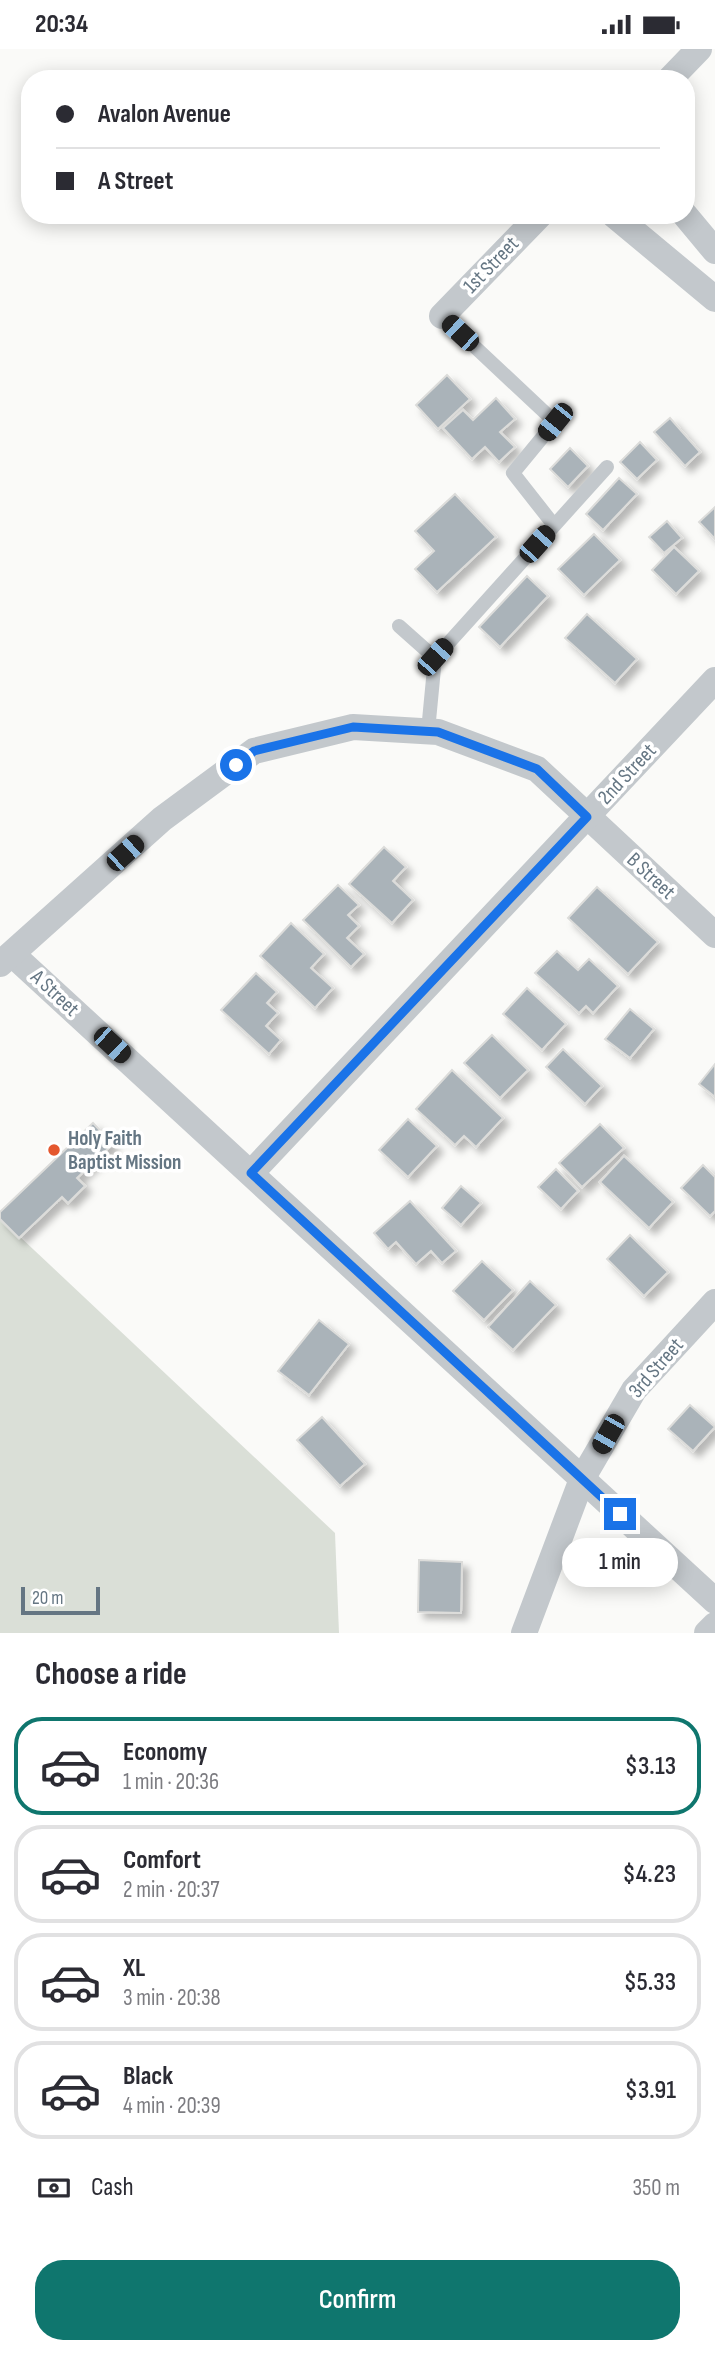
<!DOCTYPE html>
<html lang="en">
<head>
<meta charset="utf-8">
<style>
	:root { --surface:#fff; --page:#f2f2f3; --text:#2b2b33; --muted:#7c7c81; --line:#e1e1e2; --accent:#0f766e }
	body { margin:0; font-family:"Sofia Sans Condensed",sans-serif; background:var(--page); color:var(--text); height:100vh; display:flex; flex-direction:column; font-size:26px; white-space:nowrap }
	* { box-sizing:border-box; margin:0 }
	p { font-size:23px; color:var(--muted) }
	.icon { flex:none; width:38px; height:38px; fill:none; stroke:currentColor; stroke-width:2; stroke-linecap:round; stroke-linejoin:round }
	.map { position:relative; height:1584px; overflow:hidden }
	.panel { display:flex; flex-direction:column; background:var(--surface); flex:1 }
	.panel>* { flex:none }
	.hud { position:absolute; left:21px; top:21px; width:674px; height:154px; border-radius:28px; box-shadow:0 4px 18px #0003; display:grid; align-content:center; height:154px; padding:0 35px; background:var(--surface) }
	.scale { position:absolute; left:21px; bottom:18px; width:79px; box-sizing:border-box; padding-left:7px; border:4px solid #657683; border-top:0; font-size:19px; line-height:24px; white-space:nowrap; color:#657683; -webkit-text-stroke:5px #fff; paint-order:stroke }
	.end { position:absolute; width:32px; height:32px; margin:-16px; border:9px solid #1a73e8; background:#fff; box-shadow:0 0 0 4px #fff }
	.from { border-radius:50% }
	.bubble { position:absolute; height:49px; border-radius:24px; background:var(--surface); box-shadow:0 4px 18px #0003; font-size:23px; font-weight:600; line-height:49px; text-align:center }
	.car { position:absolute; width:21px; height:42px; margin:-21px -10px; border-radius:9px; box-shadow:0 0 5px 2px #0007; background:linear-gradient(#222 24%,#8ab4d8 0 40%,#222 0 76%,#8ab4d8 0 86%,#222 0) }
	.hud b { display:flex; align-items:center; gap:24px; height:66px; font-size:26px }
	.hud b+b { border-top:2px solid var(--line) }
	.hud i { width:18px; height:18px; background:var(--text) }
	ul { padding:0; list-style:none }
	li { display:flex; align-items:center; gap:21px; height:98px; margin:0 14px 10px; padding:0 21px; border:4px solid var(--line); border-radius:28px }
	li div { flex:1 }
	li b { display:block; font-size:26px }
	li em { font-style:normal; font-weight:600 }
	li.on { border-color:var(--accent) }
	li>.icon { width:63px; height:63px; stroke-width:1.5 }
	h2 { padding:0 35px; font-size:32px; line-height:84px }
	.pay { display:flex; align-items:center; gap:18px; height:77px; padding:0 35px; font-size:26px }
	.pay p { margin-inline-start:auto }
	.button { display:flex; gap:14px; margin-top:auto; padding:14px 35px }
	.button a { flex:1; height:80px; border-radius:28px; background:var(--accent); color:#fff; font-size:28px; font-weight:600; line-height:80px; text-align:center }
	.status { display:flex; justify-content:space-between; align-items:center; height:49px; padding:0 35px; background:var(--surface); direction:ltr }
	.status svg { height:19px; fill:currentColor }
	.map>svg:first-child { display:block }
</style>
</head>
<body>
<div class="status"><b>20:34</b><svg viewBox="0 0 49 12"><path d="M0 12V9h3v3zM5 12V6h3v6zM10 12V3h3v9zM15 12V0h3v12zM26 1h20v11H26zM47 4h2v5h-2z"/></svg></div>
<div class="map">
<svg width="715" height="1584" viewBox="0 0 715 1584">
	<defs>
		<filter id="shadow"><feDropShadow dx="6" dy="6" stdDeviation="3.5" flood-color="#0004"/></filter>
	</defs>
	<rect width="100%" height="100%" fill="#fafaf8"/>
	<path fill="#dadfd7" d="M0,1169L335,1484L339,1584H0Z"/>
	<g fill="#aab3b9" stroke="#dcdcda" stroke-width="2" filter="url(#shadow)">
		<path d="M447,326L470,350L438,380L416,356Z"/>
		<path d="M496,349L515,370L500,383L515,398L499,413L485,398L472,410L443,379L463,361L473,371Z"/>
		<path d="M670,369L700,403L685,417L654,383Z"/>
		<path d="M640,393L657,411L637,430L620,413Z"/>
		<path d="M570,399L588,417L568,438L550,420Z"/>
		<path d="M619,429L637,445L603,481L586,465Z"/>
		<path d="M455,445L496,488L437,543L415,520L434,502L415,482Z"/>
		<path d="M715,458V490L699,473Z"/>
		<path d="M667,472L682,489L664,504L649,488Z"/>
		<path d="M594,485L620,511L584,546L558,520Z"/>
		<path d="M674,498L699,522L676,545L652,521Z"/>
		<path d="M527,527L548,547L500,598L479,578Z"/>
		<path d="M587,565L637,610L615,634L565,589Z"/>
		<path d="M384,798L406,818L393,832L413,851L392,874L349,835Z"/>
		<path d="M338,836L359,856L348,866L359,877L347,889L364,905L351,918L303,871Z"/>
		<path d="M597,838L658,893L628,925L568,869Z"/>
		<path d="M291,874L324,905L311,919L333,939L315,959L260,907Z"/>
		<path d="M557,902L578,921L589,910L618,937L593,964L586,957L579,964L535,924Z"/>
		<path d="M256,924L277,943L267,954L278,964L266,977L281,991L269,1005L221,961Z"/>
		<path d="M527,939L566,975L542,1001L503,965Z"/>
		<path d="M630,960L654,980L630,1009L605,990Z"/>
		<path d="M492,986L528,1021L500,1049L464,1014Z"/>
		<path d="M563,1000L602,1037L585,1055L546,1018Z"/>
		<path d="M715,1015V1048L699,1035Z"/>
		<path d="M452,1021L503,1069L476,1098L464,1087L455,1096L416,1060Z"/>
		<path d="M408,1070L437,1097L408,1128L379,1101Z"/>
		<path d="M93,1074L113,1095L77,1129L85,1137L68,1154L62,1148L19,1189L0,1170V1163Z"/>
		<path d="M600,1075L624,1099L582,1138L559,1114Z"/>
		<path d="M624,1107L673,1153L649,1179L600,1133Z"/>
		<path d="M703,1116L715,1128V1162L710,1167L681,1139Z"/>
		<path d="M556,1120L578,1142L561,1160L538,1138Z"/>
		<path d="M461,1137L481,1154L461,1176L442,1159Z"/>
		<path d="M410,1152L456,1202L442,1214L431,1202L416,1215L396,1193L388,1200L374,1184Z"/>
		<path d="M630,1186L668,1223L644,1247L607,1210Z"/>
		<path d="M482,1212L513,1241L484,1271L453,1242Z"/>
		<path d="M530,1232L556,1256L513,1301L488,1278Z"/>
		<path d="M319,1271L349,1295L309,1346L278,1322Z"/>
		<path d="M690,1356L715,1378L693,1402L668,1380Z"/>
		<path d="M322,1368L365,1415L340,1437L297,1391Z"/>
		<path d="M419,1511L462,1513L461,1564L418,1563Z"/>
	</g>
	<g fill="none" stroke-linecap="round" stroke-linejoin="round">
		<g stroke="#c3c8cc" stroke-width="14">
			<path d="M442,267L555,373L513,424L553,475"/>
			<path d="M399,577L435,609"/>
			<path d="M428,682L435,609L607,418"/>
		</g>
		<g stroke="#c3c8cc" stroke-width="26">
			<path d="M670,30L699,0"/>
			<path d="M614,166L715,250"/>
			<path d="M685,166L715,202"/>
			<path d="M442,267L540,166"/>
			<path d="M12,905L715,1552"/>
			<path d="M0,915L162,770L254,702L353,678L438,683L537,720L715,886"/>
			<path d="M251,1124L715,631"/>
			<path d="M524,1584L582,1430L634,1341L715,1253"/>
			<path d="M707,1584L715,1576"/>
		</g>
	</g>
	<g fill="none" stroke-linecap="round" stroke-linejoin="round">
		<path stroke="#1a73e8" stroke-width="9" d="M236,716L254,702L353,678L438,683L537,720L587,768L251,1124L620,1465"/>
	</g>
	<circle fill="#e4572e" stroke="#fff" stroke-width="2.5" cx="54" cy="1101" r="7"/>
	<g text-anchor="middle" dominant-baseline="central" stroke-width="7" stroke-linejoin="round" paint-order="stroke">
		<g font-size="21" fill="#657683" stroke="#fff">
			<text transform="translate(491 216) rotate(-46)">1st Street</text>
			<text transform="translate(627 725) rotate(-47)">2nd Street</text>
			<text transform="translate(651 827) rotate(43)">B Street</text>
			<text transform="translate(55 944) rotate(43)">A Street</text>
			<text transform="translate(656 1319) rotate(-49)">3rd Street</text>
		</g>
		<g font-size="21" font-weight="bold" fill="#657683" stroke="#fff" text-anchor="start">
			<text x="68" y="1089">Holy Faith<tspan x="68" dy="24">Baptist Mission</tspan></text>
		</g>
	</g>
</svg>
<div class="scale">20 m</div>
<i class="end from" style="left:236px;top:716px"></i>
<i class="end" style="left:620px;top:1465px"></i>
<div class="bubble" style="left:562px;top:1489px;width:116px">1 min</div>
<i class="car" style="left:460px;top:284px;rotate:313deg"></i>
<i class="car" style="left:555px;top:373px;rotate:219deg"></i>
<i class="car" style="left:537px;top:495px;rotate:42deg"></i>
<i class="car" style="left:435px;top:608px;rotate:42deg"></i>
<i class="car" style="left:125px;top:804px;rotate:48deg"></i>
<i class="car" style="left:112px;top:996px;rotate:133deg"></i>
<i class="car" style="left:608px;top:1385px;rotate:210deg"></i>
<div class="hud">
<b><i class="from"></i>Avalon Avenue</b>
<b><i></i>A Street</b>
</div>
</div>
<section class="panel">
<h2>Choose a ride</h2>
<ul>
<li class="on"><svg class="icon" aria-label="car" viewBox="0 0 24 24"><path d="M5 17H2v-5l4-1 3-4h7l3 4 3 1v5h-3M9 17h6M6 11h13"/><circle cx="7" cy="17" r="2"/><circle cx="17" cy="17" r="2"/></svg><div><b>Economy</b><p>1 min · 20:36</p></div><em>$3.13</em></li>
<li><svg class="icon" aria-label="car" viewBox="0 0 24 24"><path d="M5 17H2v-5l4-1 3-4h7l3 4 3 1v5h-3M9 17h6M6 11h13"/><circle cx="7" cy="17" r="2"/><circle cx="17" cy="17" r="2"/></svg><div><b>Comfort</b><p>2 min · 20:37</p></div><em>$4.23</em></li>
<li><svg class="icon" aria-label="car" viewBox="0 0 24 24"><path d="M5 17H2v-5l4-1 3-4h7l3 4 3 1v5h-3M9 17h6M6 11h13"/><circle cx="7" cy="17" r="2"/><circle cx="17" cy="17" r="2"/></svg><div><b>XL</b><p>3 min · 20:38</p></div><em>$5.33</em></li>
<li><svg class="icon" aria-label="car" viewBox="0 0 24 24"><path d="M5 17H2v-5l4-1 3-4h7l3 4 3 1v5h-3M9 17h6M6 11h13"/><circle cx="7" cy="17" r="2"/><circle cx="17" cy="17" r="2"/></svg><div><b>Black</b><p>4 min · 20:39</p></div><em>$3.91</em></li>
</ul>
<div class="pay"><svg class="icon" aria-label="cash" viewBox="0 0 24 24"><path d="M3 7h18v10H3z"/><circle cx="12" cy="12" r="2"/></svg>Cash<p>350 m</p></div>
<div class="button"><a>Confirm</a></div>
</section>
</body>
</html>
